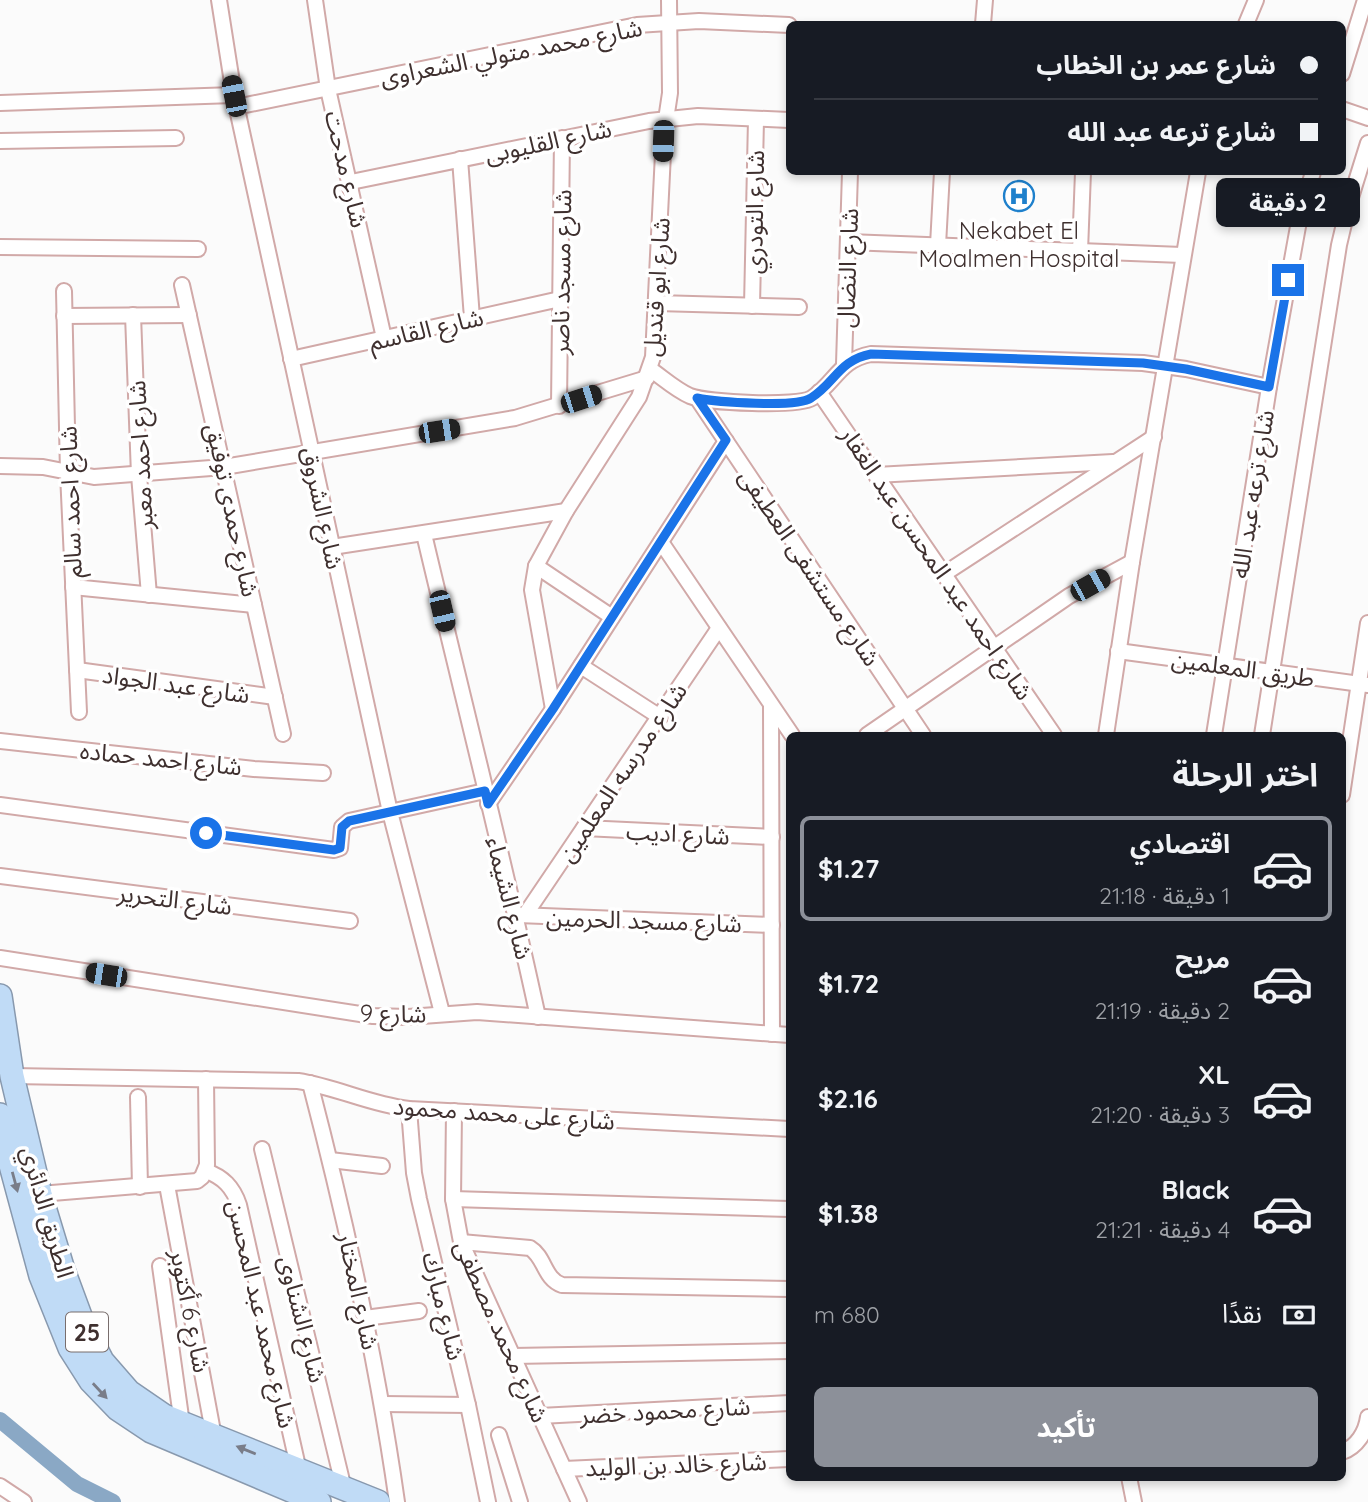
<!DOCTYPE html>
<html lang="ar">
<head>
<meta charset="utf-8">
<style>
	:root { --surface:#171b24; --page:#20242c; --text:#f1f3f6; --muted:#9ea1a6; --line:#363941; --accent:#8c9099 }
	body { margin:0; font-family:Quicksand,"Noto Sans Arabic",sans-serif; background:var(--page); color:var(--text); direction:rtl; height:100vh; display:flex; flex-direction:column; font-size:26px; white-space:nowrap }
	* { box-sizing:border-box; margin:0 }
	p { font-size:23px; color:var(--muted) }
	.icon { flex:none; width:38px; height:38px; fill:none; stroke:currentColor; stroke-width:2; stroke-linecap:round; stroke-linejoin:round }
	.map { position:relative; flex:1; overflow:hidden; direction:ltr }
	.sheet { position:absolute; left:786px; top:732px; width:560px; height:749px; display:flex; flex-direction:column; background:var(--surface); border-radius:10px; box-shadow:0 4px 10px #0003; direction:rtl }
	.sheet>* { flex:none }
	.guide { position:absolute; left:786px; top:21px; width:560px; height:154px; border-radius:10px; box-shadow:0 4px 10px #0003; direction:rtl; display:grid; align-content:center; height:154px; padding:0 28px; background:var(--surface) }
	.end { position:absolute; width:32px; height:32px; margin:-16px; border:9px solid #1a73e8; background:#fff; box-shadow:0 0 0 4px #fff }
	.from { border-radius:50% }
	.bubble { position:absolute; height:49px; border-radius:10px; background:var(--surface); box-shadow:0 4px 10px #0003; font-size:23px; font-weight:700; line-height:49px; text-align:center; direction:rtl }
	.car { position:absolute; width:21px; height:42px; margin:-21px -10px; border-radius:9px; box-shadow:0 0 5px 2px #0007; background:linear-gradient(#222 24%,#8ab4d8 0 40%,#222 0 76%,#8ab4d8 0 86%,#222 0) }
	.guide b { display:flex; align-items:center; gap:24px; height:66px; font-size:26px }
	.guide b+b { border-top:2px solid var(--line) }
	.guide i { width:18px; height:18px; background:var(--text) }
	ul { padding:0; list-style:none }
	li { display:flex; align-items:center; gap:21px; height:105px; margin:0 14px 10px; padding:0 14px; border:4px solid transparent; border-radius:10px }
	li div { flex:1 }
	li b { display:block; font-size:26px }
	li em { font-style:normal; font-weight:700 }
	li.selected { border-color:var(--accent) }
	li>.icon { width:63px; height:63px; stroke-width:1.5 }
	h2 { padding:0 28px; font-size:32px; line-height:84px }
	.pay { display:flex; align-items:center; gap:18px; height:77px; padding:0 28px; font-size:26px }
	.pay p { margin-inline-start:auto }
	.action { display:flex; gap:14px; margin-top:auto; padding:14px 28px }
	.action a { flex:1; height:80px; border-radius:10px; background:var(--accent); color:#fff; font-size:28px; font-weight:700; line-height:80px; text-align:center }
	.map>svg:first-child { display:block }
</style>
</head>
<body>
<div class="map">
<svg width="1368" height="1502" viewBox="0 0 1368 1502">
	<rect width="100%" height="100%" fill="#fbfbfb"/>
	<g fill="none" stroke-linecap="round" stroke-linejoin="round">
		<path stroke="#8aa8c5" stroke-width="16" d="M0,1420L77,1484L113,1502"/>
		<g stroke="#d1a9a8" stroke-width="18">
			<g id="minor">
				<path d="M219,0L234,95L390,812L442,1013"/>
				<path d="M315,0L328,89L384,338"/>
				<path d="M983,24L985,0"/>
				<path d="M1246,24L1256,0"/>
				<path d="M1342,74L1365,0"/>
				<path d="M0,103L234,95"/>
				<path d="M236,107L637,25L699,21L789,25"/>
				<path d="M1342,109L1368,118"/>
				<path d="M0,141L176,138"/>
				<path d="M460,159L472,318"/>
				<path d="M351,182L649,121L698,116L789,120"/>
				<path d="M848,242L1182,255"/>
				<path d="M938,245L942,172"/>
				<path d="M0,247L198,249"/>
				<path d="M1080,251L1083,172"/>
				<path d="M182,285L283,734"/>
				<path d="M64,291L68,473L79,712"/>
				<path d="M657,303L799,307"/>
				<path d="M752,306L756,119"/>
				<path d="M133,315L139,475L149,595"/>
				<path d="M64,316L189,315"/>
				<path d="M291,359L560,299"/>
				<path d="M844,364L850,172"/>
				<path d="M650,369C663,378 676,390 690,396C708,403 798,407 812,398C836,382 839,360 871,354L1143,363L1186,369L1269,387"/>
				<path d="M819,392L1054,735"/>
				<path d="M697,398L923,735"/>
				<path d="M559,406L562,138"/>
				<path d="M0,466L43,467L94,477L224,467L515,418L647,378"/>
				<path d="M876,475L1113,462"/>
				<path d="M424,534C462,695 503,855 538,1017"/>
				<path d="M661,542L792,735"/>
				<path d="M332,547L566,511"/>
				<path d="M536,566L612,617"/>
				<path d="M944,574L1154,437"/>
				<path d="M73,587L254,605"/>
				<path d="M1118,651L1368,685"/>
				<path d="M581,666L660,717"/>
				<path d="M77,670L275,697"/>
				<path d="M771,705L772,1034"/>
				<path d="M553,709L532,590L536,566L566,511L639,397L653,357L664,133L670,93L669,0"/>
				<path d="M867,735L1069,596L1132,562"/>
				<path d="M1106,735L1132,562L1198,172"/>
				<path d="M1214,735L1269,387L1299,221L1313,172"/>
				<path d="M1262,735L1339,245L1348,207L1368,143"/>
				<path d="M0,741L254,769L323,773"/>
				<path d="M1342,795L1368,623"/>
				<path d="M488,804L553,709L726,441"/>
				<path d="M0,805L334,850L340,848L342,827L349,821L485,791"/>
				<path d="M584,828L772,837"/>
				<path d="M0,876L350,921"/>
				<path d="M518,915L772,925"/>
				<path d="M525,915L719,628"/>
				<path d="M0,958L373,1016L408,1017L477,1012L789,1035"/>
				<path d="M12,1076L298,1081C337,1087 368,1104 409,1109L789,1129"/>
				<path d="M310,1083C346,1221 377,1361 397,1502"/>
				<path d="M138,1097L140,1187"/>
				<path d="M409,1109L414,1173L419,1199L468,1405L488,1502"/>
				<path d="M454,1111L453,1199L461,1242L579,1502"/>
				<path d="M262,1149L344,1489"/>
				<path d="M330,1160L382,1166"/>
				<path d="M206,1171C223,1177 233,1187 239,1205L299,1471"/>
				<path d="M167,1185L214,1437"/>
				<path d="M40,1194L197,1181L202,1177L207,1165L206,1079"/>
				<path d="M453,1199L789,1209"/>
				<path d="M461,1242L530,1248C545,1257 544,1279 562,1285L789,1289"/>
				<path d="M160,1266L182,1424"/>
				<path d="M365,1318L419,1311"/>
				<path d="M513,1356L789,1351"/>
				<path d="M383,1404L468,1405"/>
				<path d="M540,1416L789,1403"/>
				<path d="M499,1435L520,1502"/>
				<path d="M1342,1452C1357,1447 1366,1432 1368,1417"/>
				<path d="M564,1469L789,1459"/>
				<path d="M1129,1477L1134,1502"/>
				<path d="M0,1486L24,1502"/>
			</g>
		</g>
		<g stroke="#8899ae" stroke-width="26">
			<g id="trunk">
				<path d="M0,996L12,1076L40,1194L63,1270L83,1324L102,1361L129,1392L164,1416L378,1502"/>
				<path d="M0,1115L11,1165L41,1276L70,1348L91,1381L118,1409L151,1431L319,1502"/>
			</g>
		</g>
		<use href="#minor" stroke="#fff" stroke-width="14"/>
		<use href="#trunk" stroke="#c0dbf6" stroke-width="23"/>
	</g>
	<defs><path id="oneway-solid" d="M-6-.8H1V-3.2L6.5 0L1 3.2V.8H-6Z" transform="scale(1.75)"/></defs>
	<g fill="#797d89">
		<use href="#oneway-solid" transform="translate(15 1182) rotate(75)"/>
		<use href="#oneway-solid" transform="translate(100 1391) rotate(47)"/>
		<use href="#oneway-solid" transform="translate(246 1450) rotate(-158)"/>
	</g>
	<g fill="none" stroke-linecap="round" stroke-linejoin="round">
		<path stroke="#1a73e8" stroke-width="9" d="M206,833L334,850L340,848L342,827L349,821L485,791L488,804L553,709L726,440L697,398C716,402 797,408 811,398C835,383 839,360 871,354L1143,363L1186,369L1269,387L1288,280"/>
	</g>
	<defs>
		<g id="hospital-ring" transform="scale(1.575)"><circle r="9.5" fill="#fff" stroke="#1e80cc" stroke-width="1.5"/><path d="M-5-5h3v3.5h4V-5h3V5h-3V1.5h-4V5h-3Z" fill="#1e80cc"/></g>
	</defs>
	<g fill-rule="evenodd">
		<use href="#hospital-ring" x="1019" y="196"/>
	</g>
	<g text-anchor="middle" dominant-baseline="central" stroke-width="7" stroke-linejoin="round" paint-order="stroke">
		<rect fill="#fff" stroke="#796e6d" stroke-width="2" x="66" y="1312.5" width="42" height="39" rx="5"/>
		<g font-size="23" font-weight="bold" fill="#3f302f">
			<text x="87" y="1332">25</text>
		</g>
		<g font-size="24" fill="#3f302f" stroke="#fff">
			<text transform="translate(511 52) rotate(-11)">شارع محمد متولي الشعراوى</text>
			<text transform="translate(548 141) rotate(-12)">شارع القليوبى</text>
			<text transform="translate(347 169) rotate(77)">شارع مدحت</text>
			<text transform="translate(754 212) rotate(-89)">شارع التودري</text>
			<text transform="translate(847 268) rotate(-88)">شارع النضال</text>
			<text transform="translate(561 272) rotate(-89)">شارع مسجد ناصر</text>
			<text transform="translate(656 287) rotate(-86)">شارع ابو قنديل</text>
			<text transform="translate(426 329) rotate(-13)">شارع القاسم</text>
			<text transform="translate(140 455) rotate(-93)">شارع احمد معبر</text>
			<text transform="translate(1252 494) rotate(-81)">شارع ترعه عبد الله</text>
			<text transform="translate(70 502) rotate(-92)">شارع احمد سالم</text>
			<text transform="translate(323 508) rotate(78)">شارع الشروق</text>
			<text transform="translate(233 510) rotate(78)">شارع حمدى توفيق</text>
			<text transform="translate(937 563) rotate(56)">شارع احمد عبد المحسن عبد الغفار</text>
			<text transform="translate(810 567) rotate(56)">شارع مستشفى العطيفى</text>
			<text transform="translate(1243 668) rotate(8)">طريق المعلمين</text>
			<text transform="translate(176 684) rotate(8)">شارع عبد الجواد</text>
			<text transform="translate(161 758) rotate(6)">شارع احمد حماده</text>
			<text transform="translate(622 772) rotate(-56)">شارع مدرسه المعلمين</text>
			<text transform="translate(678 833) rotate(3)">شارع اديب</text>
			<text transform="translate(510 898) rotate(76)">شارع الشيماء</text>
			<text transform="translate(175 899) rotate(7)">شارع التحرير</text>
			<text transform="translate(644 920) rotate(2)">شارع مسجد الحرمين</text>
			<text transform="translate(393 1013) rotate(1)">شارع 9</text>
			<text transform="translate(504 1113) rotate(4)">شارع على محمد محمود</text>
			<text transform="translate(48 1212) rotate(74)">الطريق الدائري</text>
			<text transform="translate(359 1291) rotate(78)">شارع المختار</text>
			<text transform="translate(444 1306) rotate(76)">شارع مبارك</text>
			<text transform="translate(191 1311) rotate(79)">شارع 6 أكتوبر</text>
			<text transform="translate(262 1314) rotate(77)">شارع محمد عبد المحسن</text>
			<text transform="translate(303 1319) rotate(76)">شارع الشناوى</text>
			<text transform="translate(502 1331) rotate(66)">شارع محمد مصطفى</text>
			<text transform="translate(665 1410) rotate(-3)">شارع محمود خضر</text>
			<text transform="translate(676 1464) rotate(-2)">شارع خالد بن الوليد</text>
		</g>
		<g font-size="24" fill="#3f302f" stroke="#fff">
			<text x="1019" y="230">Nekabet El<tspan x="1019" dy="28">Moalmen Hospital</tspan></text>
		</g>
	</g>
</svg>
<i class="end from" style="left:206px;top:833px"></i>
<i class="end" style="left:1288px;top:280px"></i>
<div class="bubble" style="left:1216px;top:178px;width:144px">2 دقيقة</div>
<i class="car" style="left:234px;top:96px;rotate:349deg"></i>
<i class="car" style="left:663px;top:141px;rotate:182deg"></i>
<i class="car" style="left:581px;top:399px;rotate:72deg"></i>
<i class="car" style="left:439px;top:431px;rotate:81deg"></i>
<i class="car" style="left:1090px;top:585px;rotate:61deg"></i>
<i class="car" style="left:442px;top:611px;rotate:167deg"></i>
<i class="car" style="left:106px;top:975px;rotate:279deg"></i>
<div class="guide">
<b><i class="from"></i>شارع عمر بن الخطاب</b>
<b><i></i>شارع ترعه عبد الله</b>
</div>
<section class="sheet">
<h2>اختر الرحلة</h2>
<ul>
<li class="selected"><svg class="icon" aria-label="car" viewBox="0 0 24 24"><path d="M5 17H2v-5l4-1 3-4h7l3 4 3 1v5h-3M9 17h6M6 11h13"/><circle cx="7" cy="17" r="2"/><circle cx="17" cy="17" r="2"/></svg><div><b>اقتصادي</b><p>1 دقيقة · 21:18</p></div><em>$1.27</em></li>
<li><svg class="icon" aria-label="car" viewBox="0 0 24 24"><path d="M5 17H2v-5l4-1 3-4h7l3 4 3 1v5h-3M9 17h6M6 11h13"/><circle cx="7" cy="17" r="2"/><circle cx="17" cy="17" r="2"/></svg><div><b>مريح</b><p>2 دقيقة · 21:19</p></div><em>$1.72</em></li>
<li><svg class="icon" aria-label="car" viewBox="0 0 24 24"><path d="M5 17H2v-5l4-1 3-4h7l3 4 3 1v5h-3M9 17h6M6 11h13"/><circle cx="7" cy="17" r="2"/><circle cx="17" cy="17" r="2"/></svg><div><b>XL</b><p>3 دقيقة · 21:20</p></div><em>$2.16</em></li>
<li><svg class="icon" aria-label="car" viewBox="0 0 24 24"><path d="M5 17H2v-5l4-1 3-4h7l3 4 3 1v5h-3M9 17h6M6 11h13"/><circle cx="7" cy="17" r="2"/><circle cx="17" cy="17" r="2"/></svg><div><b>Black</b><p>4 دقيقة · 21:21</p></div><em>$1.38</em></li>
</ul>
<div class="pay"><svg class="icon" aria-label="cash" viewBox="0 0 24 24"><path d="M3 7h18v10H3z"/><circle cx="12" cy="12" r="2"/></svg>نقدًا<p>680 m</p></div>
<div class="action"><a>تأكيد</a></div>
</section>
</div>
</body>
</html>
